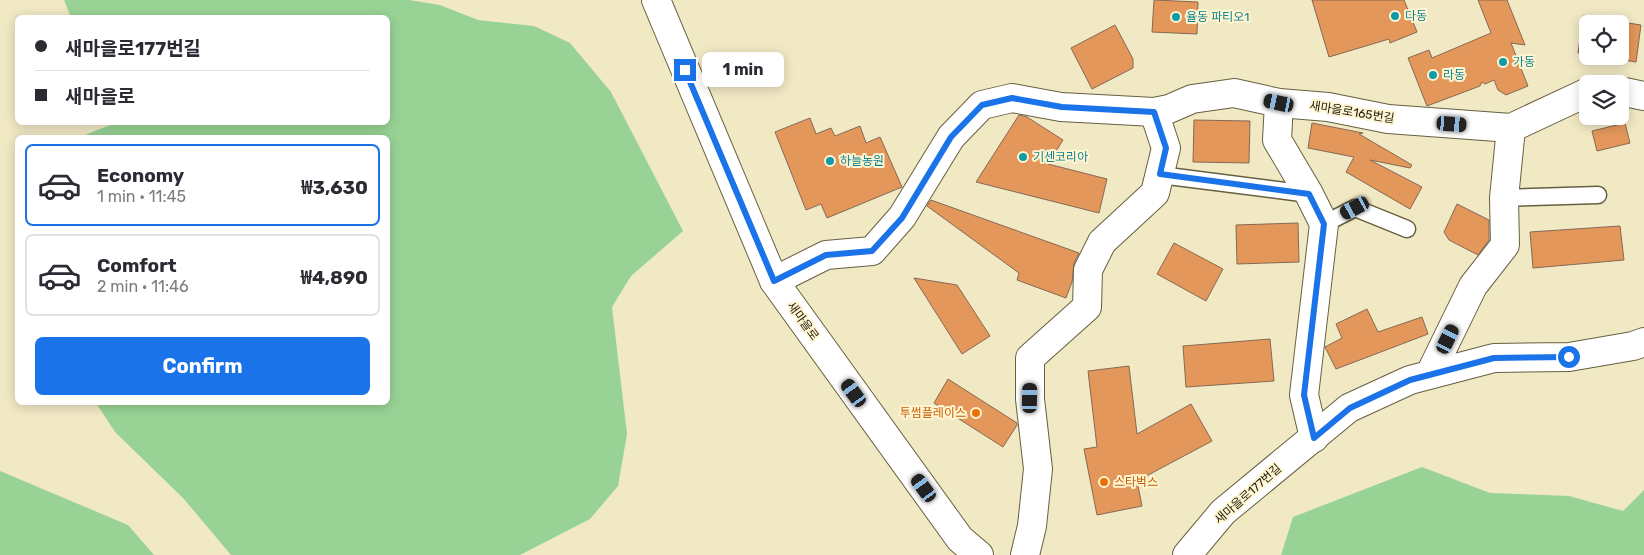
<!DOCTYPE html>
<html lang="en">
<head>
<meta charset="utf-8">
<style>
	:root { --surface:#fff; --page:#f2f2f3; --text:#2b2b33; --muted:#7c7c81; --line:#e1e1e2; --accent:#1a73e8 }
	body { margin:0; font-family:Rubik,"Noto Sans KR",sans-serif; background:var(--page); color:var(--text); height:100vh; display:flex; flex-direction:column; font-size:19px; white-space:nowrap }
	* { box-sizing:border-box; margin:0 }
	p { font-size:16px; color:var(--muted) }
	.icon { flex:none; width:28px; height:28px; fill:none; stroke:currentColor; stroke-width:2; stroke-linecap:round; stroke-linejoin:round }
	.map { position:relative; flex:1; overflow:hidden }
	.sheet { position:absolute; left:15px; top:135px; width:375px; height:270px; display:flex; flex-direction:column; background:var(--surface); border-radius:8px; box-shadow:0 2px 12px #0003 }
	.sheet>* { flex:none }
	.hud { position:absolute; left:15px; top:15px; width:375px; height:110px; border-radius:8px; box-shadow:0 2px 12px #0003; display:grid; align-content:center; height:110px; padding:0 20px; background:var(--surface) }
	.tools { position:absolute; left:1579px; top:15px; display:grid; gap:10px }
	.tools a { display:grid; place-items:center; width:50px; height:50px; border-radius:8px; background:var(--surface); box-shadow:0 2px 12px #0003; font-size:25px }
	.end { position:absolute; width:22px; height:22px; margin:-11px; border:6px solid #1a73e8; background:#fff; box-shadow:0 0 0 2px #fff }
	.from { border-radius:50% }
	.bubble { position:absolute; height:35px; border-radius:8px; background:var(--surface); box-shadow:0 2px 12px #0003; font-size:16px; font-weight:700; line-height:35px; text-align:center }
	.car { position:absolute; width:15px; height:30px; margin:-15px -8px; border-radius:6px; box-shadow:0 0 4px 1px #0007; background:linear-gradient(#222 24%,#8ab4d8 0 40%,#222 0 76%,#8ab4d8 0 86%,#222 0) }
	.hud b { display:flex; align-items:center; gap:18px; height:48px; font-size:19px }
	.hud b+b { border-top:1px solid var(--line) }
	.hud i { width:12px; height:12px; background:var(--text) }
	ul { padding:9px 0 0; list-style:none }
	li { display:flex; align-items:center; gap:15px; height:82px; margin:0 10px 8px; padding:0 10px; border:2px solid var(--line); border-radius:8px }
	li div { flex:1 }
	li b { display:block; font-size:19px }
	li em { font-style:normal; font-weight:700 }
	li.on { border-color:var(--accent) }
	li>.icon { width:45px; height:45px; stroke-width:1.5 }
	.cta { display:flex; gap:10px; margin-top:auto; padding:10px 20px }
	.cta a { flex:1; height:58px; border-radius:8px; background:var(--accent); color:#fff; font-size:20px; font-weight:700; line-height:58px; text-align:center }
	.map>svg:first-child { display:block }
</style>
</head>
<body>
<div class="map">
<svg width="1644" height="555" viewBox="0 0 1644 555">
	<rect width="100%" height="100%" fill="#f1e8c4"/>
	<g fill="#98d395">
		<path d="M64,0H409L440,5L478,20L534,26L570,43L611,92L683,231L631,276L612,307L627,434L618,486L590,519L520,555H231L183,498L115,432L96,403L388,402V138L84,137L87,134L116,123L388,122V18L71,17Z"/>
		<path d="M1422,467L1490,493L1569,496L1623,511L1644,490V555H1281L1293,517Z"/>
		<path d="M0,471L128,525L154,555H0Z"/>
	</g>
	<g fill="#e3975b" stroke="#866954">
		<path d="M1154,0L1198,2L1197,34L1152,32Z"/>
		<path d="M1312,0H1404L1417,32L1390,43L1389,39L1329,57Z"/>
		<path d="M1478,0H1507L1525,45L1511,43L1528,86L1506,95L1498,90L1494,80L1485,84L1482,82L1480,86L1427,106L1408,58L1429,50L1432,58L1491,33Z"/>
		<path d="M1583,16L1641,25L1636,62L1599,56H1620V24H1588V55L1578,53Z"/>
		<path d="M1115,25L1133,59V68L1092,89L1071,48Z"/>
		<path d="M1019,115L1027,117L1063,140L1048,164L1107,179L1099,213L976,182Z"/>
		<path d="M810,118L816,134L831,128L835,136L860,126L866,143L880,137L902,187L827,218L821,204L806,210L775,132Z"/>
		<path d="M1194,120L1250,121L1249,163L1193,162Z"/>
		<path d="M1312,123L1363,133L1359,134L1412,165L1410,168L1370,160L1422,187L1410,209L1346,172L1354,157L1308,148Z"/>
		<path d="M1625,123L1630,143L1597,151L1592,131Z"/>
		<path d="M931,200L1079,253L1074,263L1072,282L1066,298L1017,280L1019,273L927,206Z"/>
		<path d="M1457,204L1489,220V240L1478,255L1449,240L1444,232Z"/>
		<path d="M1298,223L1299,262L1237,264L1236,225Z"/>
		<path d="M1620,226L1624,260L1533,268L1530,232Z"/>
		<path d="M1174,243L1223,269L1206,301L1157,274Z"/>
		<path d="M914,278L957,285L990,336L962,354Z"/>
		<path d="M1367,309L1378,332L1422,317L1428,334L1336,369L1325,347L1342,338L1336,324Z"/>
		<path d="M1270,339L1274,381L1186,387L1183,346Z"/>
		<path d="M1129,366L1137,434L1191,404L1212,441L1137,481L1142,506L1097,515L1084,449L1097,447L1088,371Z"/>
		<path d="M948,379L1017,423V425L1003,447L934,403Z"/>
	</g>
	<g fill="none" stroke-linecap="round" stroke-linejoin="round">
		<g stroke="#675f3f" stroke-width="19">
			<g id="service">
				<path d="M1160,175L1309,194"/>
				<path d="M1504,198L1598,195"/>
				<path d="M1324,224L1355,208L1407,229"/>
			</g>
		</g>
		<g stroke="#675f3f" stroke-width="30">
			<g id="minor">
				<path d="M1620,91L1644,96"/>
				<path d="M1279,103L1277,140L1309,194L1324,224L1304,395L1314,438"/>
				<path d="M774,281L826,255L872,251L902,217L951,137L982,105L1012,98L1061,107L1154,112L1169,109L1192,99L1234,93L1279,103L1328,107L1388,119L1511,128L1588,92"/>
				<path d="M1430,374L1473,286L1505,245L1504,198L1511,128"/>
				<path d="M1025,555L1032,526L1038,469L1030,399V358L1087,307L1088,270L1102,242L1155,193L1166,148L1154,112"/>
				<path d="M1187,555L1223,512L1349,408L1410,380L1494,358L1569,357L1633,346L1644,342"/>
			</g>
		</g>
		<g stroke="#675f3f" stroke-width="30">
			<path id="tertiary" d="M656,0L774,281L960,539L979,555"/>
		</g>
		<use href="#service" stroke="#fff" stroke-width="16"/>
		<use href="#minor" stroke="#fff" stroke-width="28"/>
		<use href="#tertiary" stroke="#fff" stroke-width="28"/>
	</g>
	<g fill="none" stroke-linecap="round" stroke-linejoin="round">
		<path stroke="#1a73e8" stroke-width="6" d="M685,70L774,281L826,255L872,251L902,218L951,137L982,105L1012,98L1062,107L1154,112L1166,148L1160,174L1309,194L1324,224L1304,395L1314,438L1350,408L1410,380L1494,358L1569,357"/>
	</g>
	<g fill="#0f9aa8" stroke="#fff5d1" stroke-width="2">
		<circle cx="1395" cy="16" r="5"/>
		<circle cx="1176" cy="17" r="5"/>
		<circle cx="1503" cy="62" r="5"/>
		<circle cx="1433" cy="75" r="5"/>
		<circle cx="1023" cy="157" r="5"/>
		<circle cx="830" cy="161" r="5"/>
	</g>
	<g fill="#e8710a" stroke="#fff5d1" stroke-width="2">
		<circle cx="976" cy="413" r="5"/>
		<circle cx="1104" cy="482" r="5"/>
	</g>
	<g text-anchor="middle" dominant-baseline="central" stroke-width="4" stroke-linejoin="round" paint-order="stroke">
		<g font-size="12" fill="#0d838f" stroke="#fff5d1" text-anchor="start">
			<text x="1405" y="16">다동</text>
			<text x="1186" y="17">율동 파티오1</text>
			<text x="1513" y="62">가동</text>
			<text x="1443" y="75">라동</text>
			<text x="1033" y="157">기센코리아</text>
			<text x="840" y="161">하늘농원</text>
		</g>
		<g font-size="12" fill="#1f1b0e" stroke="#fff5d1">
			<text transform="translate(1352 112) rotate(9)">새마을로165번길</text>
			<text transform="translate(803 321) rotate(54)">새마을로</text>
			<text transform="translate(1248 494) rotate(-41)">새마을로177번길</text>
		</g>
		<g font-size="12" fill="#c56008" stroke="#fff5d1" text-anchor="end">
			<text x="966" y="413">투썸플레이스</text>
			<text x="1114" y="482" text-anchor="start">스타벅스</text>
		</g>
	</g>
</svg>
<div class="tools">
<a><svg class="icon" aria-label="locate" viewBox="0 0 24 24"><circle cx="12" cy="12" r="6"/><path d="M12 2v4M12 18v4M2 12h4M18 12h4"/></svg></a>
<a><svg class="icon" aria-label="layers" viewBox="0 0 24 24"><path d="M12 4l9 5-9 5-9-5zM3 14l9 5 9-5"/></svg></a>
</div>
<i class="end from" style="left:1569px;top:357px"></i>
<i class="end" style="left:685px;top:70px"></i>
<div class="bubble" style="left:702px;top:52px;width:82px">1 min</div>
<i class="car" style="left:1279px;top:103px;rotate:282deg"></i>
<i class="car" style="left:1452px;top:124px;rotate:94deg"></i>
<i class="car" style="left:1355px;top:208px;rotate:242deg"></i>
<i class="car" style="left:1448px;top:339px;rotate:26deg"></i>
<i class="car" style="left:854px;top:393px;rotate:324deg"></i>
<i class="car" style="left:1030px;top:398px;rotate:1deg"></i>
<i class="car" style="left:924px;top:488px;rotate:324deg"></i>
<div class="hud">
<b><i class="from"></i>새마을로177번길</b>
<b><i></i>새마을로</b>
</div>
<section class="sheet">
<ul>
<li class="on"><svg class="icon" aria-label="car" viewBox="0 0 24 24"><path d="M5 17H2v-5l4-1 3-4h7l3 4 3 1v5h-3M9 17h6M6 11h13"/><circle cx="7" cy="17" r="2"/><circle cx="17" cy="17" r="2"/></svg><div><b>Economy</b><p>1 min · 11:45</p></div><em>₩3,630</em></li>
<li><svg class="icon" aria-label="car" viewBox="0 0 24 24"><path d="M5 17H2v-5l4-1 3-4h7l3 4 3 1v5h-3M9 17h6M6 11h13"/><circle cx="7" cy="17" r="2"/><circle cx="17" cy="17" r="2"/></svg><div><b>Comfort</b><p>2 min · 11:46</p></div><em>₩4,890</em></li>
</ul>
<div class="cta"><a>Confirm</a></div>
</section>
</div>
</body>
</html>
